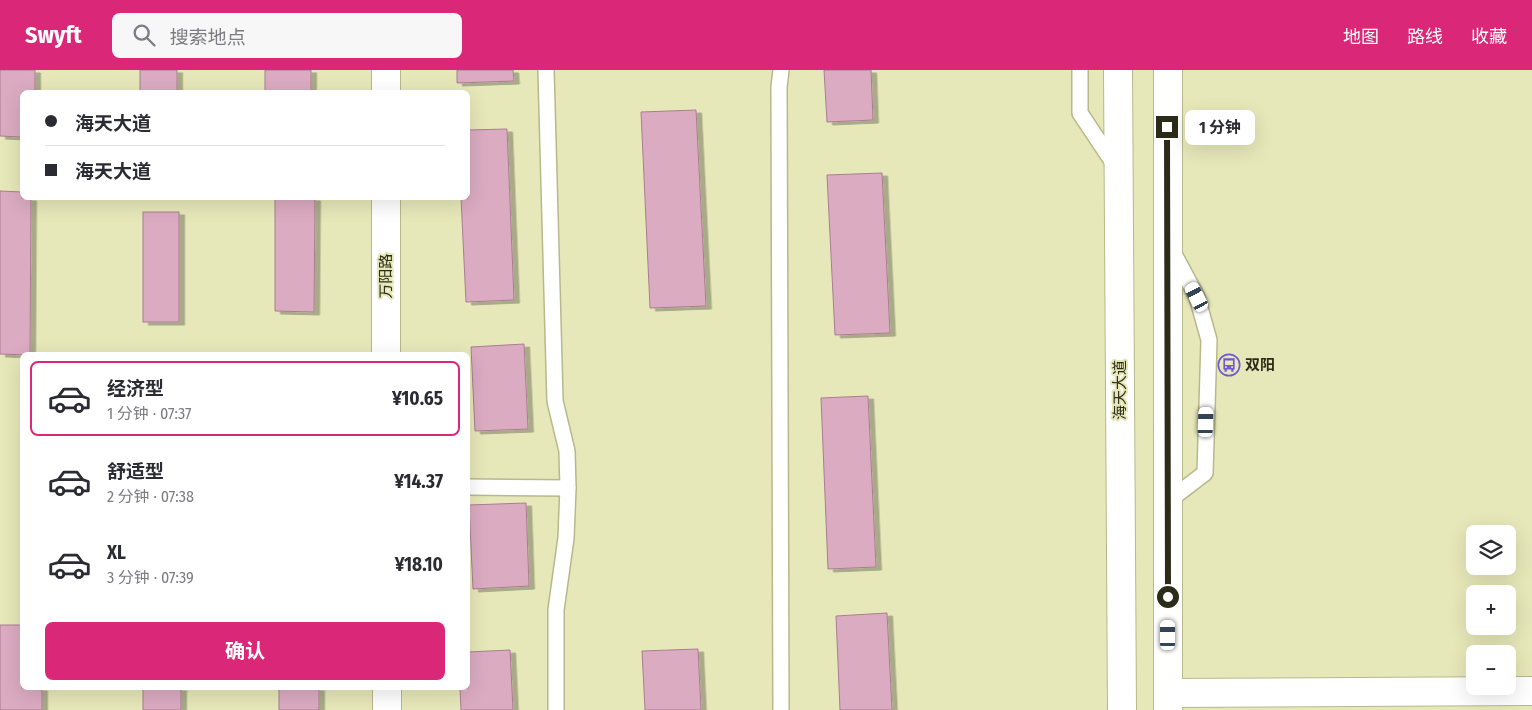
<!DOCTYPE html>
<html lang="zh">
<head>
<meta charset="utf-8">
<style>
	:root { --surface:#fff; --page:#f7f7f7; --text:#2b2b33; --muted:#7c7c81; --line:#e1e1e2; --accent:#db2777 }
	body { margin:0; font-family:"Fira Sans Condensed","Noto Sans SC",sans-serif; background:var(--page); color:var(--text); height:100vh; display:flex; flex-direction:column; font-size:19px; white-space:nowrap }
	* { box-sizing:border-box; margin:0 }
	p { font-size:16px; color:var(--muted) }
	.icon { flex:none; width:28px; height:28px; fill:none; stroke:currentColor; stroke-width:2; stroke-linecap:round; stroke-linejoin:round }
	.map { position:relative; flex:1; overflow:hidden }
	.details { position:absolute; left:20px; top:282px; width:450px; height:338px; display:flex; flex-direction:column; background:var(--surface); border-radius:8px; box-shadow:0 5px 20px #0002 }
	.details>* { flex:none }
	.guide { position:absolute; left:20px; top:20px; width:450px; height:110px; border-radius:8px; box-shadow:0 5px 20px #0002; display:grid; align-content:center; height:110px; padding:0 25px; background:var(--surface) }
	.buttons { position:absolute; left:1466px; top:455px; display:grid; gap:10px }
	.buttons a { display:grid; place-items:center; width:50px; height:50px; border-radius:8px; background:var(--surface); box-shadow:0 5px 20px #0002; font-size:25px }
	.end { position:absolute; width:22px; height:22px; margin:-11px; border:6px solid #2b2b19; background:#fff; box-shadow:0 0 0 2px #fff }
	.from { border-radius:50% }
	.bubble { position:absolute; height:35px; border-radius:8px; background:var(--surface); box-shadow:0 5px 20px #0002; font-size:16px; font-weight:700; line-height:35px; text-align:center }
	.car { position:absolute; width:15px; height:30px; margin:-15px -8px; border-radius:6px; box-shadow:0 0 4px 1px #0007; background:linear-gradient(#fff 24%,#345 0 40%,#fff 0 76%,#345 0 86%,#fff 0) }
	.guide b { display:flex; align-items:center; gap:18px; height:48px; font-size:19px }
	.guide b+b { border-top:1px solid var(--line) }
	.guide i { width:12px; height:12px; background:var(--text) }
	ul { padding:9px 0 0; list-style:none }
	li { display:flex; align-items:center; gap:15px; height:75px; margin:0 10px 8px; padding:0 15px; border:2px solid transparent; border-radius:8px }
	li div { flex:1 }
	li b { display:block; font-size:19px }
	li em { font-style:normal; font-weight:700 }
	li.active { border-color:var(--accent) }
	li>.icon { width:45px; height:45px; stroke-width:1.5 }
	.primary-button { display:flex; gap:10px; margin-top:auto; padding:10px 25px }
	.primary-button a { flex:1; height:58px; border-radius:8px; background:var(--accent); color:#fff; font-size:20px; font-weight:700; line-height:58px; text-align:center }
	header { display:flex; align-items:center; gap:30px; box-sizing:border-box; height:70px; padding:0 25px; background:var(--accent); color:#fff }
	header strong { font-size:24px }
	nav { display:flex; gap:28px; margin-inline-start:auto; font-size:18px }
	.search { width:350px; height:45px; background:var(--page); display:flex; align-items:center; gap:12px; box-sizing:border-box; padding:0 18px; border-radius:8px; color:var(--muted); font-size:19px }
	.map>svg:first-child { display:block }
</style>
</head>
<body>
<header>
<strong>Swyft</strong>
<div class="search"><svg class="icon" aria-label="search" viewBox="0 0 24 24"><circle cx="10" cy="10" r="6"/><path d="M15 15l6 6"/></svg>搜索地点</div>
<nav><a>地图</a><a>路线</a><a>收藏</a></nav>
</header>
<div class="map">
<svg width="1532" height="640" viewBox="0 0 1532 640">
	<defs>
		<filter id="shadow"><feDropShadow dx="5.5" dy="3" stdDeviation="0" flood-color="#0004"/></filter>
	</defs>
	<rect width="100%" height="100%" fill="#e6e8b9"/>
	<g fill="#dbabc1" stroke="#aa7d92" filter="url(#shadow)">
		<path d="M0,0H35V22H22V67L0,66Z"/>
		<rect x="140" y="0" width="37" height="22"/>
		<rect x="265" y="0" width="46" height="22"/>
		<path d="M457,0H513L514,11L457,13Z"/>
		<path d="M824,0H871L873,50L827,52Z"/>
		<path d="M696,40L706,236L650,238L641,42Z"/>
		<path d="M507,59L514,230L466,232L461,128H468V60Z"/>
		<path d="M882,103L890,263L835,265L827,105Z"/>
		<path d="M0,121L22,122V128H31L30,285L0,284Z"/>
		<path d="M275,128H315L314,242L275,241Z"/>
		<rect x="143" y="142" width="36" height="110"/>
		<path d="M524,274L528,359L475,361L471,277Z"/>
		<path d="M868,326L876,497L828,499L821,328Z"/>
		<path d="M526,433L529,516L473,519L469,435Z"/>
		<path d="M887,543L892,640H840L836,546Z"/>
		<path d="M0,555H22V618H42V640H0Z"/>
		<path d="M698,579L701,640H645L642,581Z"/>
		<path d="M510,580L513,640H461L460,618H468V582Z"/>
		<rect x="143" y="618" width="38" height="22"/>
		<rect x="279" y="618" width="40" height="22"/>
	</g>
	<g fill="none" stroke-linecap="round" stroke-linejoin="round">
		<g stroke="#b7b98b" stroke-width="18">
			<g id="lane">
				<path d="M546,0L555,331L567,381L568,418L566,468L556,540V640"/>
				<path d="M1080,0V43L1116,97"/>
				<path d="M468,417L568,418"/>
				<path d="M1167,432L1205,403L1209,270L1197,227L1173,182"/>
				<path d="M781,640L779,17L781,0"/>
			</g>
		</g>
		<g stroke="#b7b98b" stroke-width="30">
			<g id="street">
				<path d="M386,0V22"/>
				<path d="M386,128V285"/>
				<path d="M387,618V640"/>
			</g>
		</g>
		<g stroke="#b7b98b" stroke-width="30">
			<path id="secondary" d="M1168,623L1532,621"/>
		</g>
		<g stroke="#b7b98b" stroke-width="30">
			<g id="primary">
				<path d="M1118,0L1122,640"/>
				<path d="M1168,0V640"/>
			</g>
		</g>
		<use href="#lane" stroke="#fff" stroke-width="15"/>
		<use href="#street" stroke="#fff" stroke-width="28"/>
		<use href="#secondary" stroke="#fff" stroke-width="28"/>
		<use href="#primary" stroke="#fff" stroke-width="28"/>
	</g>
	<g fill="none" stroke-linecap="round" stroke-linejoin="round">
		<path stroke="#2b2b19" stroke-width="6" d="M1167,57L1168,527"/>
	</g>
	<defs>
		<g id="bus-ring" transform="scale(1.125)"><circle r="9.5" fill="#e6e8b9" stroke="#7358d2" stroke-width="1.5"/><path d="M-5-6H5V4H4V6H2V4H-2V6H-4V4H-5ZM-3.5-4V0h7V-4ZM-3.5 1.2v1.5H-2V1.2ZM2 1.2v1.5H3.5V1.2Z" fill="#7358d2"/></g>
	</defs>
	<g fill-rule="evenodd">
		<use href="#bus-ring" x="1229" y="295"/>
	</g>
	<g text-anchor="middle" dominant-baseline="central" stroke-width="4" stroke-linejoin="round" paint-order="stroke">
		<g font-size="15" fill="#2b2b19" stroke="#e6e8b9">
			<text transform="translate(386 206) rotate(-90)">万阳路</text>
			<text transform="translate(1120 320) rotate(-90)">海天大道</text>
		</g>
		<g font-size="15" font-weight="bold" fill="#2b2b19" stroke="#e6e8b9" text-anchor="start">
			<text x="1245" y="295">双阳</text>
		</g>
	</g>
</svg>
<div class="buttons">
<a><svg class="icon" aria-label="layers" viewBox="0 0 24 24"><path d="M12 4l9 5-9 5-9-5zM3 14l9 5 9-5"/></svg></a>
<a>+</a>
<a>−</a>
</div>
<i class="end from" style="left:1168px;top:527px"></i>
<i class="end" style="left:1167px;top:57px"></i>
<div class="bubble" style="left:1185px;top:40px;width:70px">1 分钟</div>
<i class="car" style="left:1197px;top:227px;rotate:332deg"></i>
<i class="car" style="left:1206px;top:352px;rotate:2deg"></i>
<i class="car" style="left:1168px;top:565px;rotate:0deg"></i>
<div class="guide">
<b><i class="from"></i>海天大道</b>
<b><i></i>海天大道</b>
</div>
<section class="details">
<ul>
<li class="active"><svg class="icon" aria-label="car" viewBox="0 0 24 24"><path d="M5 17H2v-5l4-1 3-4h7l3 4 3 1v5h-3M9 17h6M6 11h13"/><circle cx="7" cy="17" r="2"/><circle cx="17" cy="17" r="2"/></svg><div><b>经济型</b><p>1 分钟 · 07:37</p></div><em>¥10.65</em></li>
<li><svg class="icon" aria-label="car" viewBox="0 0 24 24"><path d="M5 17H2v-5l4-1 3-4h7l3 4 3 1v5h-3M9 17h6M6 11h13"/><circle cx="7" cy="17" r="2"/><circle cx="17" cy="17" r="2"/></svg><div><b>舒适型</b><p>2 分钟 · 07:38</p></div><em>¥14.37</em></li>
<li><svg class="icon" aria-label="car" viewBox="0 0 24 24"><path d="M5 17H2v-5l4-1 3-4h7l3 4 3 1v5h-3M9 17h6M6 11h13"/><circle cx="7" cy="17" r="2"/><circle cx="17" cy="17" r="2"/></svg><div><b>XL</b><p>3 分钟 · 07:39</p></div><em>¥18.10</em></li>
</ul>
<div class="primary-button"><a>确认</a></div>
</section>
</div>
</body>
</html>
